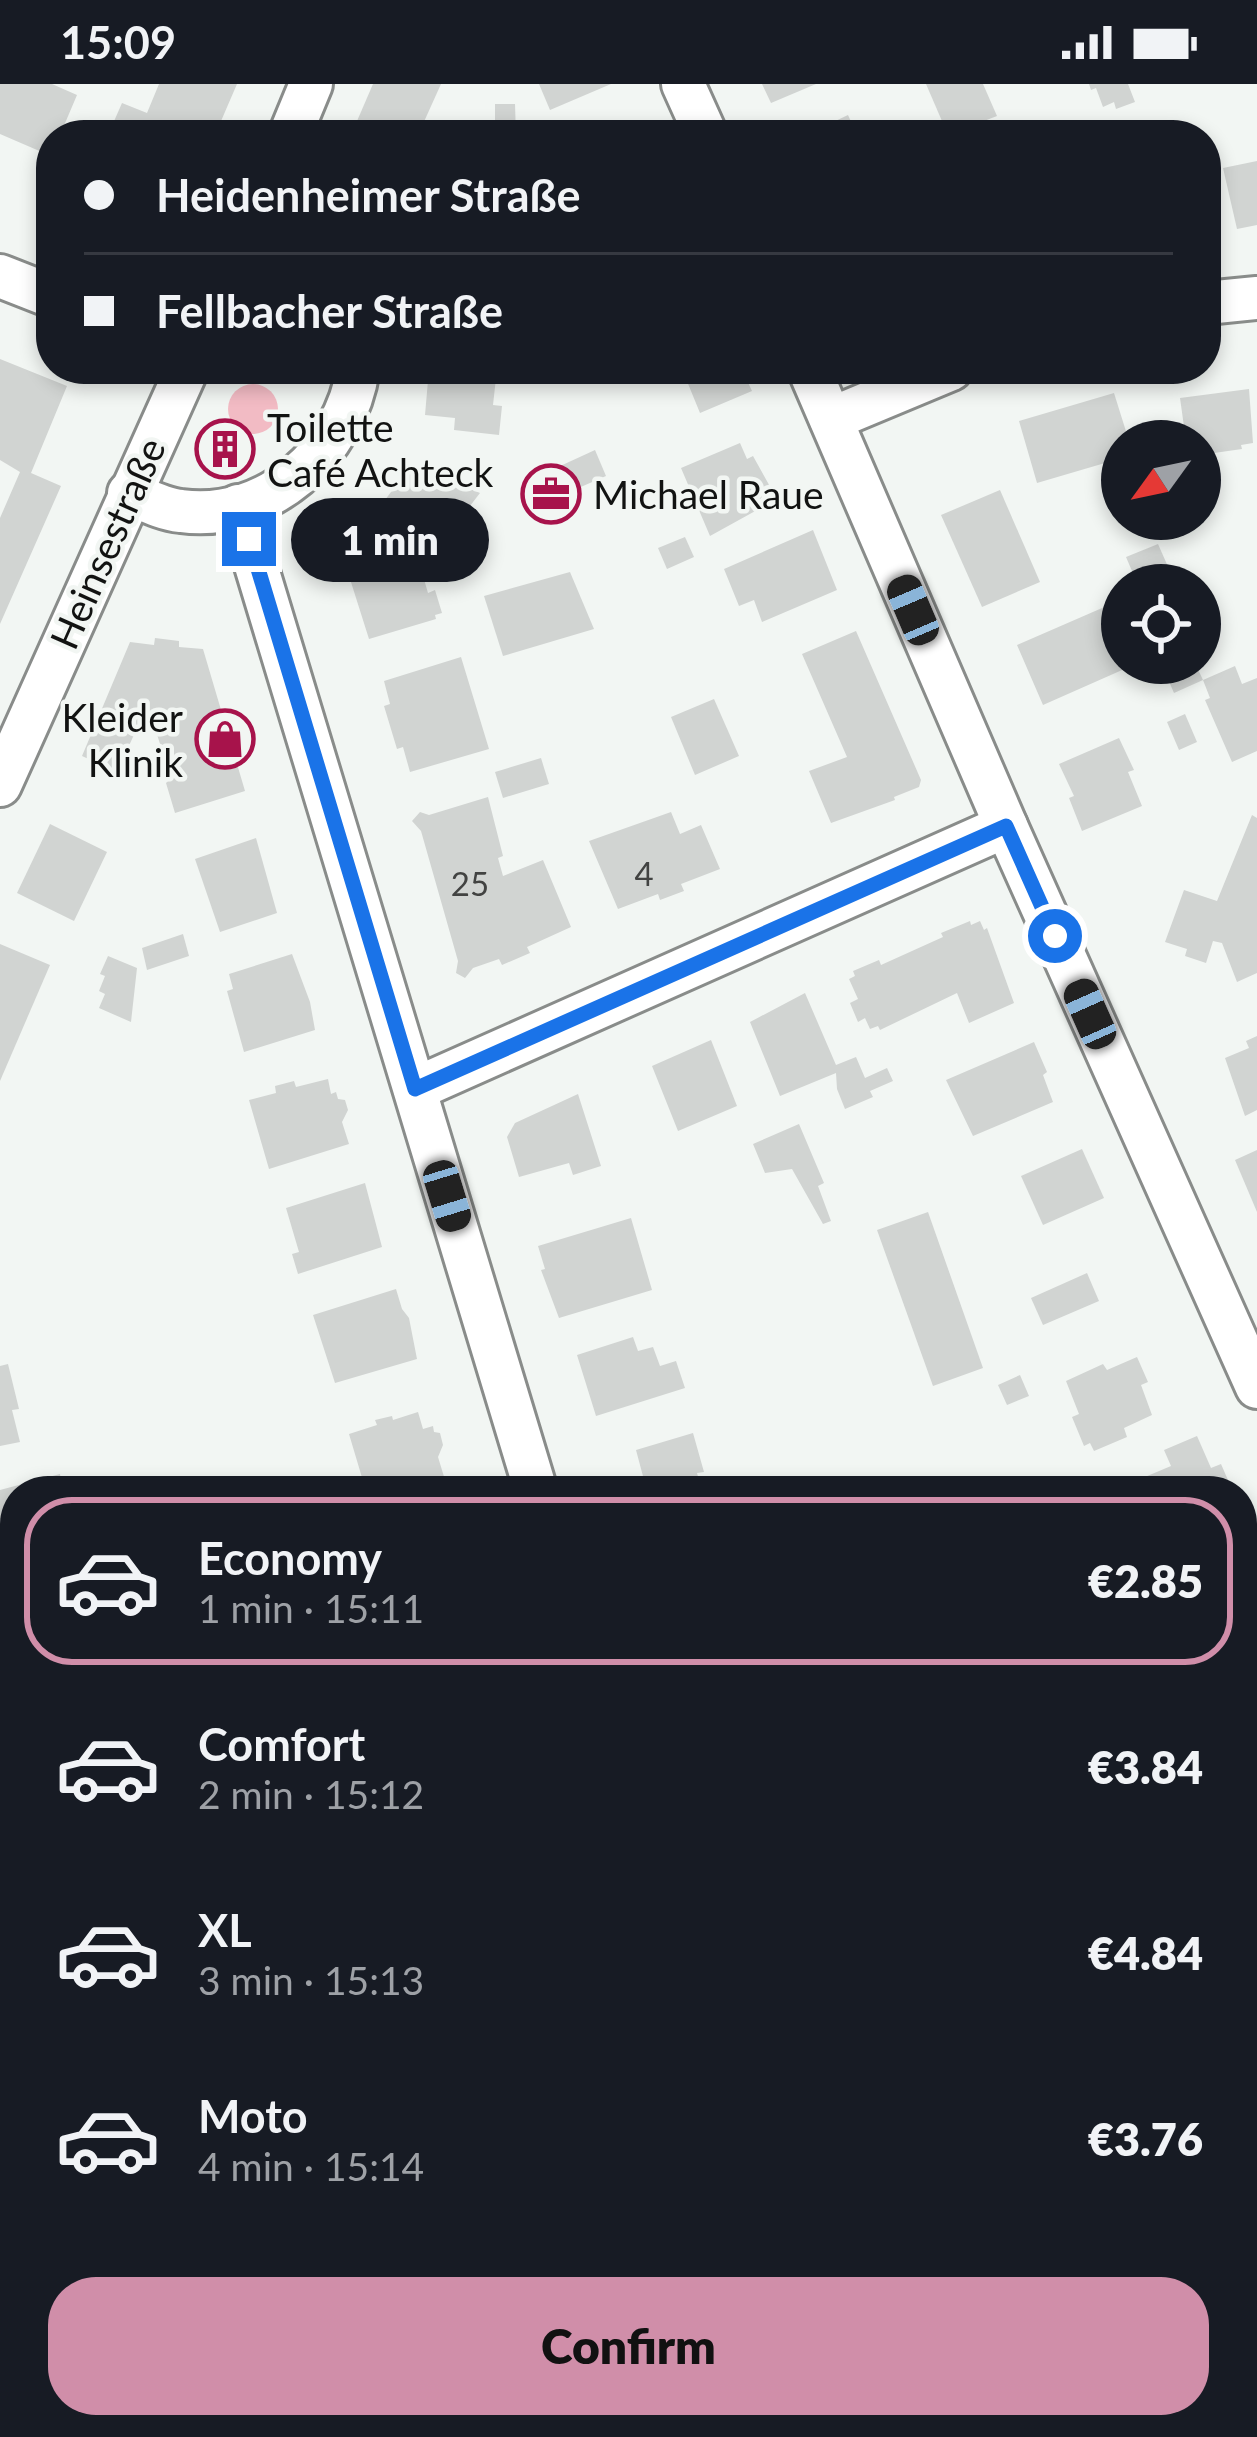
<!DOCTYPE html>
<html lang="en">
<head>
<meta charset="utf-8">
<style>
	:root { --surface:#171b24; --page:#242831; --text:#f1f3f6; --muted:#9ea1a6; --line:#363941; --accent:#d08ea9 }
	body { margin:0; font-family:Lato,sans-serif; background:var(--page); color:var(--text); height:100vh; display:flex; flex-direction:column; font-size:45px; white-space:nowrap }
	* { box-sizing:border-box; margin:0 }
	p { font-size:39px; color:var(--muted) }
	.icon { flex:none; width:66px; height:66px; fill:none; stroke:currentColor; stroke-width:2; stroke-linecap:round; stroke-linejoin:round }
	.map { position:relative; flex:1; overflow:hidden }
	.panel { position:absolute; left:0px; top:1392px; width:1257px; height:963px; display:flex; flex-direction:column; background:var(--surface); border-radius:48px 48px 0 0; box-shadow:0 6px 18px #0003 }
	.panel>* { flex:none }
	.top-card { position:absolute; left:36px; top:36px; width:1185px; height:264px; border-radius:48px; box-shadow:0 6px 18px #0003; display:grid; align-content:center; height:264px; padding:0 48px; background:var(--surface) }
	.needle { width:78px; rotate:237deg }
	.tools { position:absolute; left:1101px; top:336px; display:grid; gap:24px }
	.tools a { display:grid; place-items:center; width:120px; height:120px; border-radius:50%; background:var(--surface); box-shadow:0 6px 18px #0003; font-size:60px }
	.end { position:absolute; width:54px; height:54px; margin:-27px; border:15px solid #1a73e8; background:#fff; box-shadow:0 0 0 6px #fff }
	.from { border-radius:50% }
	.bubble { position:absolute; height:84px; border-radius:42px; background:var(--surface); box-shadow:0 6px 18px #0003; font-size:39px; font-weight:800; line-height:84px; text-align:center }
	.car { position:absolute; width:36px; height:72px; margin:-36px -18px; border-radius:15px; box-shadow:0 0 9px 3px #0007; background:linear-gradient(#222 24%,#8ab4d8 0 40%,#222 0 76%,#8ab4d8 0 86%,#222 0) }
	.top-card b { display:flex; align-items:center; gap:42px; height:114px; font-size:45px }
	.top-card b+b { border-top:3px solid var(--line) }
	.top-card i { width:30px; height:30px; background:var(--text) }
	ul { padding:21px 0 0; list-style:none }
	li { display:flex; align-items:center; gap:36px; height:168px; margin:0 24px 18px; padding:0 24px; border:6px solid transparent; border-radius:48px }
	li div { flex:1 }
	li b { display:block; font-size:45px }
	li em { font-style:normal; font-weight:800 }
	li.on { border-color:var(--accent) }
	li>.icon { width:108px; height:108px; stroke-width:1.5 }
	.button { display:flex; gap:24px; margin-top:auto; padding:24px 48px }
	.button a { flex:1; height:138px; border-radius:48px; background:var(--accent); color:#111; font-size:48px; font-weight:800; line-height:138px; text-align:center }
	.status { display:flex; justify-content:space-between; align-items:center; height:84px; padding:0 60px; background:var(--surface); direction:ltr }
	.status svg { height:33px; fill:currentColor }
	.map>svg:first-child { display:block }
</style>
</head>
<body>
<div class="status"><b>15:09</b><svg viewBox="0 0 49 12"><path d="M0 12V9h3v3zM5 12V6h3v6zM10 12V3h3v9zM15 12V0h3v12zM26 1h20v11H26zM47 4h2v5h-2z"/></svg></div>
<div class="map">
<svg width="1257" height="2353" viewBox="0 0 1257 2353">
	<rect width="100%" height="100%" fill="#f2f6f3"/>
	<circle fill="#f2bbc4" cx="253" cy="325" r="25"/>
	<g fill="#d1d4d2">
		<path d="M0,0H52L77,11L60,51H51V72L0,50Z"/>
		<path d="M159,0H237L215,51H108L122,19L147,29Z"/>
		<path d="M373,0H441L418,51H351Z"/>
		<path d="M539,0H611L550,26Z"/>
		<path d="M762,0H816L771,19Z"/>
		<path d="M926,0H983L997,32L948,51Z"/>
		<path d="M1089,0H1128L1135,18L1116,25L1114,18L1103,23L1096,4L1091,6Z"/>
		<path d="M495,20H515L516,51H495Z"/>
		<path d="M848,31L857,51H806Z"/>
		<path d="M1257,77V141L1237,145L1223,84Z"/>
		<path d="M0,275L67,302L31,389L61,402L0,540V434L20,388L0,376Z"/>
		<path d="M429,285H497L493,321L502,322L499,351L454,346L455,334L425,331Z"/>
		<path d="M553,285H582L555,297Z"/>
		<path d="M682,285H746L744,290L752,307L700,329Z"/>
		<path d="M1249,305L1253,359L1241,361L1242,365L1200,371V357H1186L1180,314Z"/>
		<path d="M1114,309L1129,357H1122V374L1037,399L1019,337Z"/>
		<path d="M230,354L238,364L231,375L219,377L212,366L217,356Z"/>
		<path d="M740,359L747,375L753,372L777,415L710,452L681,384Z"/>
		<path d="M595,366L606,392L544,419L545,389Z"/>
		<path d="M412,380L480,409L421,485L428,509L435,506L442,529L435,531L436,535L369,555L344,476L339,474L345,454L351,457L361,448Z"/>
		<path d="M1000,406L1040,498L982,523L941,431Z"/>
		<path d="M813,446L837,506L762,538L754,516L739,522L724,485Z"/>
		<path d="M685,453L694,473L667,485L658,464Z"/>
		<path d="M1158,460L1173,494L1178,491L1183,501H1138L1126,473Z"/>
		<path d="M570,488L594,545L503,572L484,512Z"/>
		<path d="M1109,521L1122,551V579H1138L1043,621L1017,561Z"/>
		<path d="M856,547L921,696L919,703L894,713L895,716L831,739L809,687L847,673L802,570Z"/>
		<path d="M155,554L179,557V563L203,565L245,707L175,729L166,699L171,694L152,635L143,631L117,688L82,672L130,558L154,561Z"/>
		<path d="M461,573L489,665L410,688L403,663L397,665L384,622L390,620L384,597Z"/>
		<path d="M1161,579H1195L1203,596L1174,609Z"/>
		<path d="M1235,582L1242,600L1257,594V667L1232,678L1205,616L1210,614L1203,596Z"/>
		<path d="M714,615L739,672L695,691L671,633Z"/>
		<path d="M1185,630L1197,658L1179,666L1167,638Z"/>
		<path d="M1119,654L1134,686L1128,688L1142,722L1082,747L1069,714L1074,712L1059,680Z"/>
		<path d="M541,674L549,700L503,714L495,688Z"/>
		<path d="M488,713L503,772L498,774L503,792L543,776L571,843L527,863L530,869L502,881L499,875L473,884L465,894L456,889L458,877L421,747L412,737L420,728L429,731Z"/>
		<path d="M671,728L680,750L701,741L720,785L681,800L684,807L660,816L658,810L618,825L589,757Z"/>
		<path d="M1252,731L1257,734V889L1237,898L1222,859L1213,857L1206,879L1185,872L1187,865L1165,858L1184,806L1217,817Z"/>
		<path d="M50,740L107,768L74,837L17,809Z"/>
		<path d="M256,754L277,829L220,848L195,775Z"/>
		<path d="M970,837L971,841L980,837L984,846L987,844L1014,919L969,939L957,909L880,946L878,942L870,945L865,934L858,938L850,919L858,915L849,895L855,892L853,887L879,876L881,881L943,853L941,849Z"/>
		<path d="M183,850L189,872L147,886L142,864Z"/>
		<path d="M0,860L50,881L0,997Z"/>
		<path d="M292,870L310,918L315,946L244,968L227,907L233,905L229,890Z"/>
		<path d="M108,872L137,884L131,938L99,924L105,910L99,907L105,892L100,890Z"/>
		<path d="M805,909L836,981L856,973L865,994L887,984L893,997L870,1007L873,1013L845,1025L837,1005L836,989L780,1012L750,938Z"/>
		<path d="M1257,952V1026L1245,1032L1225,974L1249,964L1246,957Z"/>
		<path d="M711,956L737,1022L678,1047L652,982Z"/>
		<path d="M1034,958L1047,988L1043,991L1053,1018L973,1052L946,996Z"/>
		<path d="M328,995L331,1010L336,1008L338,1015L345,1016L348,1026L342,1038L349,1060L269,1085L249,1016L276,1009L275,1002L294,997L296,1003Z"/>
		<path d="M578,1010L601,1082L573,1091L569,1079L519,1093L507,1053L515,1039Z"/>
		<path d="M799,1040L824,1099L818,1102L831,1137L823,1140L792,1085L765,1089L753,1060Z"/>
		<path d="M1082,1065L1104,1114L1043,1141L1021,1092Z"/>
		<path d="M1257,1066V1128L1235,1076Z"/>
		<path d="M365,1099L382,1163L298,1190L292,1170L299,1168L286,1124Z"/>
		<path d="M928,1128L983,1284L933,1302L877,1146Z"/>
		<path d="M631,1134L652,1206L559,1234L541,1186L545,1185L538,1162Z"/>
		<path d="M1087,1189L1099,1217L1043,1241L1031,1214Z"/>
		<path d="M396,1205L402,1225L409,1234L417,1275L335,1299L313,1231Z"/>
		<path d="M633,1253L638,1267L653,1263L660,1282L676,1277L685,1304L596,1332L577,1271Z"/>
		<path d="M1137,1273L1148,1298L1141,1301L1152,1331L1124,1344L1127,1353L1094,1367L1090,1359L1084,1362L1072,1333L1079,1330L1066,1297L1103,1280L1107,1286Z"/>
		<path d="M8,1280L19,1325L12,1326L20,1358L0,1362V1282Z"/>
		<path d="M1020,1291L1029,1312L1007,1321L998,1301Z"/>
		<path d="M418,1328L423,1345L433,1342L434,1348L440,1349L443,1361L438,1373L445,1396L413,1407H366L349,1350L377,1341L375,1336L392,1332L393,1336Z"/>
		<path d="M693,1349L704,1388L697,1389L702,1407H638L636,1399L644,1396L636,1366Z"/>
		<path d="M1197,1352L1211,1384L1221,1380L1231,1403L1223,1407H1137L1133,1398L1171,1382L1164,1366Z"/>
		<path d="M60,1390L61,1397L69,1394L71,1407H15V1469L7,1471L0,1454V1406Z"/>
		<path d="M1095,1392L1102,1407H1062Z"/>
		<path d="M15,1513V1598L13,1599L0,1543V1517Z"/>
		<path d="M1248,1573L1256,1595L1242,1600V1575Z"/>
		<path d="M1242,1755L1257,1797V1831L1252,1833L1257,1848L1242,1853Z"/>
		<path d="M1243,2035L1257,2076V2100L1242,2105Z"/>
		<path d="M1257,2188V2266L1242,2275V2193Z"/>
		<path d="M15,2193V2275L0,2278V2197Z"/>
		<path d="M369,2340H394L395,2353H322V2349L369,2347Z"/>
		<path d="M433,2340H496L497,2353L434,2352Z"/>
		<path d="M539,2340H603L605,2353H540Z"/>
		<path d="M671,2340H738L742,2353H674Z"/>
		<path d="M1104,2340H1138L1117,2353H1109Z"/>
		<path d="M291,2345L292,2353H244V2347Z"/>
	</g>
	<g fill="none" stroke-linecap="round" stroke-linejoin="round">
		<g stroke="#898c8a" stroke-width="48">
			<g id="street">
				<path d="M683,0L706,51"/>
				<path d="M290,51L311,0"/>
				<path d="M0,192L51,212"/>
				<path d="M1206,219L1257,214"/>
				<path d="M809,285L1006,742L1257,1303"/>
				<path d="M831,335L951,285"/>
				<path d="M129,409C146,416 162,425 181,427C267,439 346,368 358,285"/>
				<path d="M238,422L536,1407"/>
				<path d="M0,701L187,285"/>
				<path d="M415,1005L1006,742"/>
				<path d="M1242,1669L1257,1664"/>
				<path d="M0,1805L15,1866"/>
				<path d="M0,2078L15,2077"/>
				<path d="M131,2340L134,2353"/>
				<path d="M816,2340L820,2353"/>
			</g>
		</g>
		<use href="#street" stroke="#fff" stroke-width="42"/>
	</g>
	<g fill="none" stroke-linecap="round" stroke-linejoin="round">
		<path stroke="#1a73e8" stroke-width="15" d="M249,455L415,1005L1006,742L1055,852"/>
	</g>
	<defs>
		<g id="building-ring" transform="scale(3)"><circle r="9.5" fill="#f2f6f3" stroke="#a7134b" stroke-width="1.5"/><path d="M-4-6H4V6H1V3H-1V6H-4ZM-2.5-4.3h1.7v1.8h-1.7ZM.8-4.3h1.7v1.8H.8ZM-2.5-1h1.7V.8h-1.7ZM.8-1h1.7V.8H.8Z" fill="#a7134b"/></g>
		<g id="office-ring" transform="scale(3)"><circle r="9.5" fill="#f2f6f3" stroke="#a7134b" stroke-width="1.5"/><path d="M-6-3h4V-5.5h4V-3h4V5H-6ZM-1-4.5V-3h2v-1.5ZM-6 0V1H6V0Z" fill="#a7134b"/></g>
		<g id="shop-ring" transform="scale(3)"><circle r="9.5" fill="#f2f6f3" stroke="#a7134b" stroke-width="1.5"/><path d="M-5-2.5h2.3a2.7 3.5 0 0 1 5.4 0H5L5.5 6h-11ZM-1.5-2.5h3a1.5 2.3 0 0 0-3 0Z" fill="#a7134b"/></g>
	</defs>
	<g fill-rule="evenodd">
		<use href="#building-ring" x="225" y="365"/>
		<use href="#office-ring" x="551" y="410"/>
		<use href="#shop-ring" x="225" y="655"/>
	</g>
	<g text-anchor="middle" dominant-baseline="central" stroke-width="9" stroke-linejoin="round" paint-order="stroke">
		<g font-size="33" fill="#424342">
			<text x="644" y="789">4</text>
			<text x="470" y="799">25</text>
		</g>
		<g font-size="39" fill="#121312" stroke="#f2f6f3" text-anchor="start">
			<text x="267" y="343">Toilette<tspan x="267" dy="45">Café Achteck</tspan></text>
			<text x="593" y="410">Michael Raue</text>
			<text x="183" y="633" text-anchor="end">Kleider<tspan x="183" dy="45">Klinik</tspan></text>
		</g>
		<g font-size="39" fill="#121312" stroke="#f2f6f3">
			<text transform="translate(107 459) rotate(-66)">Heinsestraße</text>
		</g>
	</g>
</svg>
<div class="tools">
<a><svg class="needle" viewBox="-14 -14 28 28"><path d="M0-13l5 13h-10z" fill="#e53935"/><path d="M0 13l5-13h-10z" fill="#9ea1a6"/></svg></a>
<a><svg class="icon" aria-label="locate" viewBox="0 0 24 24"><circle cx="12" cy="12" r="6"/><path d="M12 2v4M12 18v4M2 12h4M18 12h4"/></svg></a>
</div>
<i class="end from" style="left:1055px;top:852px"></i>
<i class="end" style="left:249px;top:455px"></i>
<div class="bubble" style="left:291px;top:414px;width:198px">1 min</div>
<i class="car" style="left:913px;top:526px;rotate:337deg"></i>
<i class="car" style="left:1090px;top:930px;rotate:336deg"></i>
<i class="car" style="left:447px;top:1112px;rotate:163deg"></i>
<div class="top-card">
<b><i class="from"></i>Heidenheimer Straße</b>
<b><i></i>Fellbacher Straße</b>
</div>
<section class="panel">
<ul>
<li class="on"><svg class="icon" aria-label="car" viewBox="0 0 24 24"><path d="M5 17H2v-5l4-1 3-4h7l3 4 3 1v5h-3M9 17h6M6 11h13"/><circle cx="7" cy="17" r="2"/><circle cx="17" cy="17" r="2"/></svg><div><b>Economy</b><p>1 min · 15:11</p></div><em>€2.85</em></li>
<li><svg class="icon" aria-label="car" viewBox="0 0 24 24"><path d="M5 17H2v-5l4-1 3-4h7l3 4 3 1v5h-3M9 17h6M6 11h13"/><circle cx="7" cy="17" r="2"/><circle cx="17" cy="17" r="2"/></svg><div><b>Comfort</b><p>2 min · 15:12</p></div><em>€3.84</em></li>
<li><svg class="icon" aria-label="car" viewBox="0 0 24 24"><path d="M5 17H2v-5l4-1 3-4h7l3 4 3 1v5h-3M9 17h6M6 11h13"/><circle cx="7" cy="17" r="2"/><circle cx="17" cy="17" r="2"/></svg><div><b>XL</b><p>3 min · 15:13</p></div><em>€4.84</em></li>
<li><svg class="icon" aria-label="car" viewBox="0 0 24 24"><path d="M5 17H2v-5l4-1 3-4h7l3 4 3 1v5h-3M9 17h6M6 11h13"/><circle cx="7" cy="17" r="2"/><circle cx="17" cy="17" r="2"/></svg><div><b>Moto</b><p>4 min · 15:14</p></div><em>€3.76</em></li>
</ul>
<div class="button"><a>Confirm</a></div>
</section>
</div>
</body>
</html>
